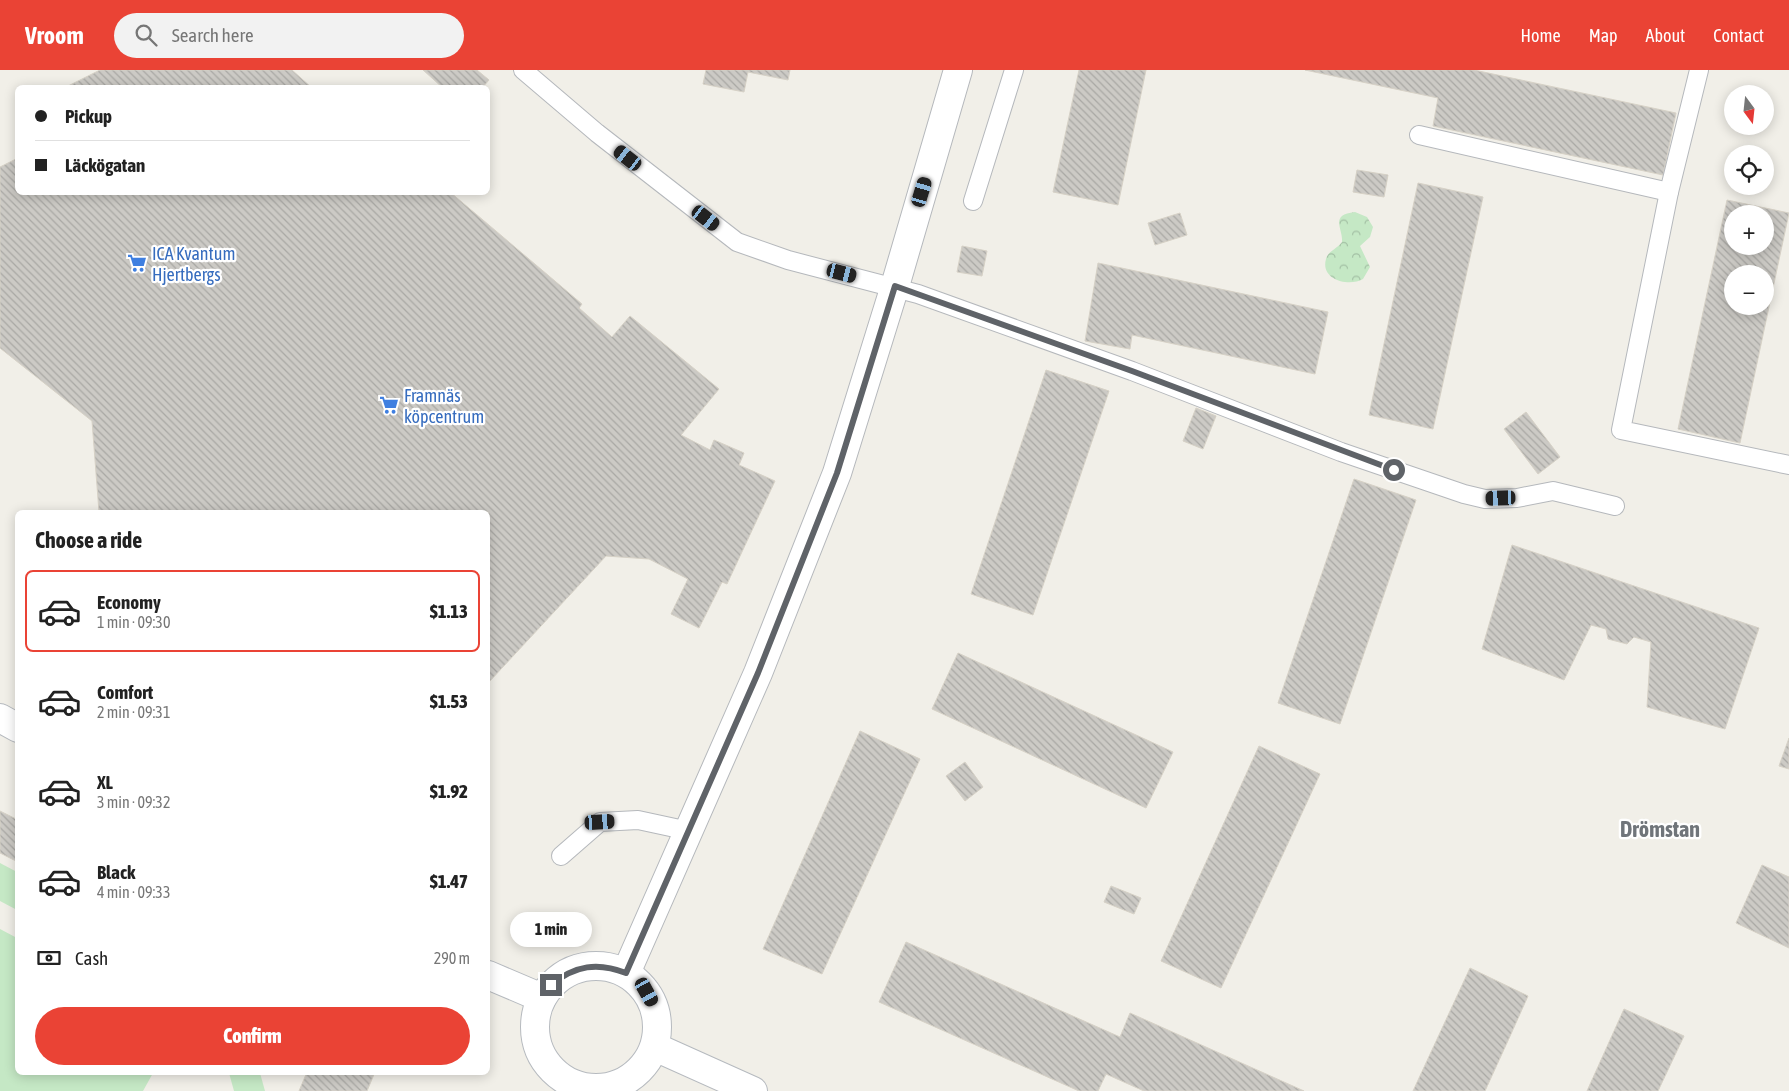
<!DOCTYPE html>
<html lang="en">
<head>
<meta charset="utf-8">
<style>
	:root { --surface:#fff; --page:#f2f2f2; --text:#222; --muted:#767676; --line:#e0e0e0; --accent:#ea4335 }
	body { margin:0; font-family:"Asap Condensed",sans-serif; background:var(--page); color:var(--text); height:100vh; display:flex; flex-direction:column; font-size:19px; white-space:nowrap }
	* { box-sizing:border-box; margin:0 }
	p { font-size:16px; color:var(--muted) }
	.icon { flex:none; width:28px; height:28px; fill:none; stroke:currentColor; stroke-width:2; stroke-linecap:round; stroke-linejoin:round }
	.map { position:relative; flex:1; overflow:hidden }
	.panel { position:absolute; left:15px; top:440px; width:475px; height:565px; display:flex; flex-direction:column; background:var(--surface); border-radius:8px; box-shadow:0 2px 12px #0003 }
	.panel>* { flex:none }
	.guide { position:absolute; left:15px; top:15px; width:475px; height:110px; border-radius:8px; box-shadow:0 2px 12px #0003; display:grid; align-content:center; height:110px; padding:0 20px; background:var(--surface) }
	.needle { width:32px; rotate:165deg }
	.buttons { position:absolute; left:1724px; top:15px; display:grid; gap:10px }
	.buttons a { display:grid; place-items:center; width:50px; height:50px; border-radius:50%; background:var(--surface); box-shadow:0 2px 12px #0003; font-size:25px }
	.end { position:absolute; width:22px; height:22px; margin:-11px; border:6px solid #5f6368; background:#fff; box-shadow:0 0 0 2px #fff }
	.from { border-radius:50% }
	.bubble { position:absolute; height:35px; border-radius:18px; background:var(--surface); box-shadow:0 2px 12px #0003; font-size:16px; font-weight:800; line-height:35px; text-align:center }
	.car { position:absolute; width:15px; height:30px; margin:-15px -8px; border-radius:6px; box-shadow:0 0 4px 1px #0007; background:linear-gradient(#222 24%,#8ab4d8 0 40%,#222 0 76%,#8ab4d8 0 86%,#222 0) }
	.guide b { display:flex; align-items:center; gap:18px; height:48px; font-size:19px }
	.guide b+b { border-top:1px solid var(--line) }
	.guide i { width:12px; height:12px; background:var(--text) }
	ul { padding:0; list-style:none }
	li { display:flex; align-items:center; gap:15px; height:82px; margin:0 10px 8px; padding:0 10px; border:2px solid transparent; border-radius:8px }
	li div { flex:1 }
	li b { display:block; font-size:19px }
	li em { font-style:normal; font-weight:800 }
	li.on { border-color:var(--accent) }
	li>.icon { width:45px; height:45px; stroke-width:1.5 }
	h2 { padding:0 20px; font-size:22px; line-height:60px }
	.pay { display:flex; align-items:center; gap:12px; height:55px; padding:0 20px; font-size:19px }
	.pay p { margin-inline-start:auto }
	.primary-button { display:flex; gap:10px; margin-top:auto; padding:10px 20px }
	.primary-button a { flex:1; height:58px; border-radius:30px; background:var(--accent); color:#fff; font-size:20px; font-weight:800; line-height:58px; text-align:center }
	header { display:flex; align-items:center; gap:30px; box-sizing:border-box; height:70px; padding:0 25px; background:var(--accent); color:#fff }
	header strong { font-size:24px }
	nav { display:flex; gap:28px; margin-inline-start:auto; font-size:18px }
	.search { width:350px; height:45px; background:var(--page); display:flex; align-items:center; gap:12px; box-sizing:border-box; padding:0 18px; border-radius:28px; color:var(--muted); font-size:19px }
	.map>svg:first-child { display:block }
</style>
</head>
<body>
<header>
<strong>Vroom</strong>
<div class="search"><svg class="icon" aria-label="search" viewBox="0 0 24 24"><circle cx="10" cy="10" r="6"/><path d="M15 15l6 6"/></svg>Search here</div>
<nav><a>Home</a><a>Map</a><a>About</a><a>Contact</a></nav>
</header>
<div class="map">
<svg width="1789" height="1021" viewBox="0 0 1789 1021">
	<defs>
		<pattern id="park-crowns" width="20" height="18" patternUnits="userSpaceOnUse" patternTransform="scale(1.25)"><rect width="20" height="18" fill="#c5e8c5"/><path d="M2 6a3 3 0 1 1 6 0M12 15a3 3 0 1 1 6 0" fill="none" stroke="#a3c0a4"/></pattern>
		<pattern id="building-back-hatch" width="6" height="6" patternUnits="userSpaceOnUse" patternTransform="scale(1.25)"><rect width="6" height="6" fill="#cccac5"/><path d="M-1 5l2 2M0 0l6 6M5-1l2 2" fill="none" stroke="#a9a8a4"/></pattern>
	</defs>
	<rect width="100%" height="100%" fill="#f1efe8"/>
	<path fill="url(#park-crowns)" d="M1355,142L1367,147L1373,157L1370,167L1360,176L1370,197L1363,209C1349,217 1320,210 1326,189C1328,181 1337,179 1342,172C1343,158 1329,145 1355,142Z"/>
	<g fill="#c5e8c5">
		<path d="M0,793L17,802V840L0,831Z"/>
		<path d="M0,859L17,868L18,1002L153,1003L143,1021H0Z"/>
		<path d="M229,1003H260L265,1021H234Z"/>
	</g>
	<g fill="url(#building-back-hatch)" stroke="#d6d1c6" fill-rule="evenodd">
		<path d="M100,0H292L312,18H64Z"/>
		<path d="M423,0H477L489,10L482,18H443Z"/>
		<path d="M706,0H790L788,10L748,2L744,22L703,14Z"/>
		<path d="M1079,0H1146L1118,135L1053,122Z"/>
		<path d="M1305,0H1474L1676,43L1663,105L1433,56L1438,28Z"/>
		<path d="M18,88V122H450L582,234L579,238L612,267L630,246L719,319L681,365L710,380L714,370L744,383L739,395L775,411L727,514L722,512L699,558L671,544L688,509L649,489L606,486L489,612L488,442H99L92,351L0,278V97Z"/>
		<path d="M1357,100L1388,105L1384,127L1353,122Z"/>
		<path d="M1418,113L1483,127L1433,359L1369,345Z"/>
		<path d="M1727,130L1789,143L1740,373L1678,359ZM1732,144H1765V176H1732ZM1732,204H1765V236H1732Z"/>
		<path d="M1180,143L1187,165L1155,175L1148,153Z"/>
		<path d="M962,176L987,181L982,206L957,202Z"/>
		<path d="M1098,193L1328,242L1315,304L1132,265L1130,279L1085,271Z"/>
		<path d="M1046,300L1109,321L1033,545L971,524Z"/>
		<path d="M1196,338L1216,346L1203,379L1183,371Z"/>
		<path d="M1526,342L1560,387L1538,404L1504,359Z"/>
		<path d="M1354,409L1416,430L1340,654L1278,633Z"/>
		<path d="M1512,475L1759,558L1725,659L1647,637L1651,572L1634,567L1627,574L1608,569L1606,559L1591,555L1564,610L1482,579Z"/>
		<path d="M958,583L1173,682L1146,738L932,639Z"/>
		<path d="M860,661L920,689L822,904L763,879Z"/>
		<path d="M1789,668V699L1779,696Z"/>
		<path d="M1259,676L1320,704L1221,918L1161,891Z"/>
		<path d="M965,692L983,717L965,731L946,706Z"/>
		<path d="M0,741L18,750V792L0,783Z"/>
		<path d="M1762,795L1789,807V878L1736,853Z"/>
		<path d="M1111,816L1141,828L1134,844L1104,832Z"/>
		<path d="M906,872L1120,967L1130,943L1304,1021H1144L1106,1004L1098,1021H1079L879,932Z"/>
		<path d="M1470,898L1528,926L1511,964L1485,1021H1413Z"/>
		<path d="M1624,939L1684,966L1658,1021H1587Z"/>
		<path d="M307,1002H375L367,1021H299Z"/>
	</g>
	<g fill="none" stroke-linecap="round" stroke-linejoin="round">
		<g stroke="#b5b8bc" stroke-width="20">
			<g id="lane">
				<path d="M523,0L597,63L737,172L788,190L918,224L1132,301L1341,382L1464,424L1485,429L1517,428L1553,421L1615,436"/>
				<path d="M1699,0L1669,122L1621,360L1789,395"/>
				<path d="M1419,65L1669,122"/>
				<path d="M973,131L1014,0"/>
				<path d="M561,786L600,752L638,750L689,761"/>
			</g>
		</g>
		<g stroke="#b5b8bc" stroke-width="30">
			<g id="street">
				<path d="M626,903L758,603L837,403L895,216L958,0"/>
				<path d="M581,1021L582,1017"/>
			</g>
		</g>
		<g stroke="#b6babf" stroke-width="30">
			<g id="secondary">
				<path d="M0,648L18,658"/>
				<circle cx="596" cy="957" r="61"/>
				<path d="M488,905L542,928"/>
				<path d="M655,977L753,1021"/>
			</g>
		</g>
		<use href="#lane" stroke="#fff" stroke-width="18"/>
		<use href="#street" stroke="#fff" stroke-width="28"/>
		<use href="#secondary" stroke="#fff" stroke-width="28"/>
	</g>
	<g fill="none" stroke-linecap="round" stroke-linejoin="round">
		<path stroke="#5f6368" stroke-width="6" d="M551,915C575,895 598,892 626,903L758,603L837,403L895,216L1132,301L1394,400"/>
	</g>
	<defs>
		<g id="supermarket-bare" transform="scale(1.5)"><path d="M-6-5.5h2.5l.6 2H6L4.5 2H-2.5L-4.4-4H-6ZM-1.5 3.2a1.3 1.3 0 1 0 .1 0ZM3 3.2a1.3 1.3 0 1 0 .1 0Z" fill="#3f7fe0" stroke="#fff" stroke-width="2.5" paint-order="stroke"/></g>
	</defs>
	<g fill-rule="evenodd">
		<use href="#supermarket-bare" x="137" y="193"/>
		<use href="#supermarket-bare" x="389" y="335"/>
	</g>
	<g text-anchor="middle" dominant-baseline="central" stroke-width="4.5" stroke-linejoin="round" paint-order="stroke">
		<g font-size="18" fill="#366cbe" stroke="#fff" text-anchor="start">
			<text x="152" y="183">ICA Kvantum<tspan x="152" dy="21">Hjertbergs</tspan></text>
			<text x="404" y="325">Framnäs<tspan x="404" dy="21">köpcentrum</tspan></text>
		</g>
		<g font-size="22" font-weight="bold" fill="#70757a" stroke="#fff">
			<text x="1660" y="759">Drömstan</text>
		</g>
	</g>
</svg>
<div class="buttons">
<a><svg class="needle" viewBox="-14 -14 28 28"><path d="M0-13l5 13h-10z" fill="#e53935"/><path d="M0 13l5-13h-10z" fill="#767676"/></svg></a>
<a><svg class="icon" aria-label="locate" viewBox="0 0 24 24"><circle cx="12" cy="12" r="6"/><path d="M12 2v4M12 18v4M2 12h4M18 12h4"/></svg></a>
<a>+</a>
<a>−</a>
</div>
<i class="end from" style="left:1394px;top:400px"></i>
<i class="end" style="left:551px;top:915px"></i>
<div class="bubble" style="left:510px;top:842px;width:82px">1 min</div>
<i class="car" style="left:628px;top:88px;rotate:308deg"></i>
<i class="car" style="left:922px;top:122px;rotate:17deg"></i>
<i class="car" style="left:706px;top:148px;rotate:128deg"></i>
<i class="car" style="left:842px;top:203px;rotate:104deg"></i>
<i class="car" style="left:1501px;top:428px;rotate:268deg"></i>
<i class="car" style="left:600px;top:752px;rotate:87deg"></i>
<i class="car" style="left:647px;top:922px;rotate:151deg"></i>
<div class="guide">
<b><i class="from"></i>Pickup</b>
<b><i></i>Läckögatan</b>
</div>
<section class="panel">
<h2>Choose a ride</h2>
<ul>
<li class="on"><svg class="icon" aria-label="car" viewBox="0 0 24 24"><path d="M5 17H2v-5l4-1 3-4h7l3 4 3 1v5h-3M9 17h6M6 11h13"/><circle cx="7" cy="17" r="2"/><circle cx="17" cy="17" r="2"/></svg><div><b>Economy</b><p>1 min · 09:30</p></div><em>$1.13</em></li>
<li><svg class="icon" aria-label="car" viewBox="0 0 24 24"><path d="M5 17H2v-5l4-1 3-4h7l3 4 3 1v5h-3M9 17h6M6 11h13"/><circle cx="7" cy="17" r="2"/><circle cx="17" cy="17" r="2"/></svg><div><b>Comfort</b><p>2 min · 09:31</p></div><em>$1.53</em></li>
<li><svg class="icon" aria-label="car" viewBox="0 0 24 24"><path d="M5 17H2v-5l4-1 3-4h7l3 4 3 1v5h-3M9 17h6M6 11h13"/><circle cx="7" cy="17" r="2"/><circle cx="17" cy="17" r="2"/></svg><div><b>XL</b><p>3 min · 09:32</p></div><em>$1.92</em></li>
<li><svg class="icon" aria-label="car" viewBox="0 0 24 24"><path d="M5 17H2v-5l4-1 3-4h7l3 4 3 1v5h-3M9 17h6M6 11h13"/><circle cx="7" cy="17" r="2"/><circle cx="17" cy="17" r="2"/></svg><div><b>Black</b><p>4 min · 09:33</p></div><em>$1.47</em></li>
</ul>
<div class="pay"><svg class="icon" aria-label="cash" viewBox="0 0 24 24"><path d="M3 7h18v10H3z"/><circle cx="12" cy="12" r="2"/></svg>Cash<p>290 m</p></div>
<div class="primary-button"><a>Confirm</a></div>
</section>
</div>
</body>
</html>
